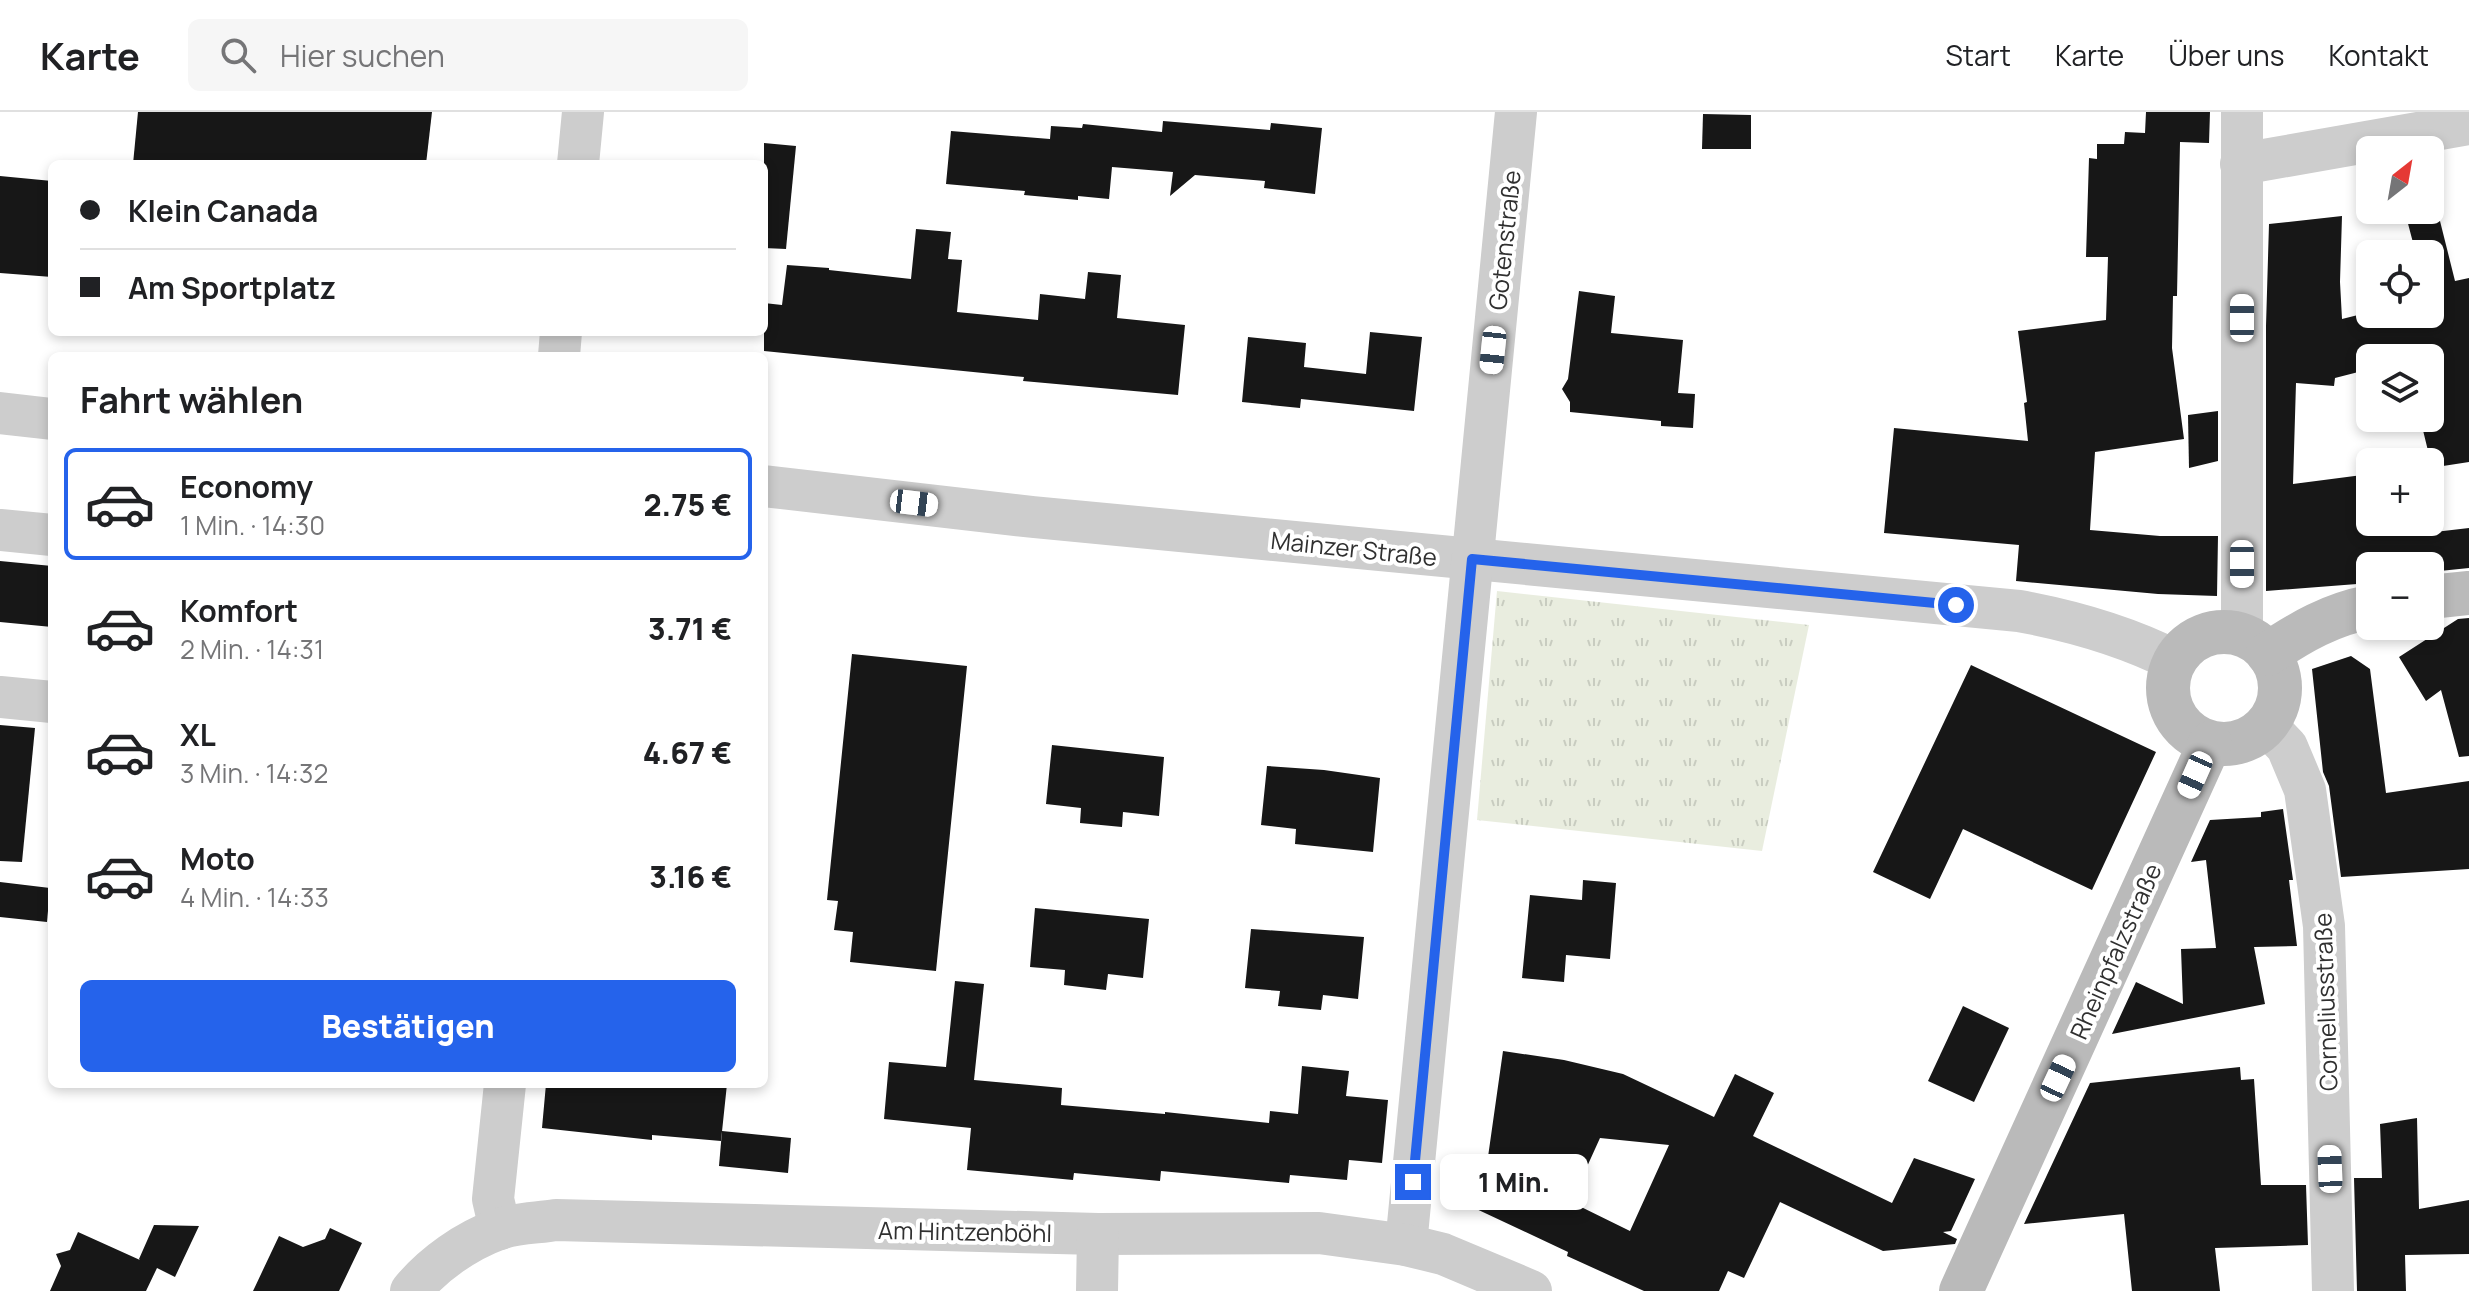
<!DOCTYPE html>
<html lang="de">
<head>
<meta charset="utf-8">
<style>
	:root { --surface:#fff; --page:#f6f6f6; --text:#202124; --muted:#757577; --line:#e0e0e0; --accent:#2563eb }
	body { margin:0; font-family:Manrope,sans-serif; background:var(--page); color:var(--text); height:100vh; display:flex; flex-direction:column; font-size:30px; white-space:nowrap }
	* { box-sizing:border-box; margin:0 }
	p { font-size:26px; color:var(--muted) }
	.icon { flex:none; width:44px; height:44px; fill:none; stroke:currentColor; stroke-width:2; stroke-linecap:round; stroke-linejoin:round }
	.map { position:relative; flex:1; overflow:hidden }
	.sheet { position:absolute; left:48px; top:240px; width:720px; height:736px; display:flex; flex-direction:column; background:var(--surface); border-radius:12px; box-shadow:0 4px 12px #0003 }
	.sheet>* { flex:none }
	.top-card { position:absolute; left:48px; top:48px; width:720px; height:176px; border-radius:12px; box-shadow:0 4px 12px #0003; display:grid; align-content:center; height:176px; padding:0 32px; background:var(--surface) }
	.needle { width:52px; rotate:31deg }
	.fabs { position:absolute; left:2356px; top:24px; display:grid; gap:16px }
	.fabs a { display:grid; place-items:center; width:88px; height:88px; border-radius:12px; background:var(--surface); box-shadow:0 4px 12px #0003; font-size:40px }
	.end { position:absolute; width:36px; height:36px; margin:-18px; border:10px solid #2563eb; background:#fff; box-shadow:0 0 0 4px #fff }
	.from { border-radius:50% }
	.bubble { position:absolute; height:56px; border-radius:12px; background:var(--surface); box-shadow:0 4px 12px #0003; font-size:26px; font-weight:800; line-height:56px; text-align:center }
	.car { position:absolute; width:24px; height:48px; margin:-24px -12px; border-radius:10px; box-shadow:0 0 6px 2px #0007; background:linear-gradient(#fff 24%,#345 0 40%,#fff 0 76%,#345 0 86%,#fff 0) }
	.top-card b { display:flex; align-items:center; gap:28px; height:76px; font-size:30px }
	.top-card b+b { border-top:2px solid var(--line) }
	.top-card i { width:20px; height:20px; background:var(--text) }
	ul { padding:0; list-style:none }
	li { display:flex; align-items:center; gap:24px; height:112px; margin:0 16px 12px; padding:0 16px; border:4px solid transparent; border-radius:12px }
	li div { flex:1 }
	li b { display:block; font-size:30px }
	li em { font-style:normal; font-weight:800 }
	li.current { border-color:var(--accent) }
	li>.icon { width:72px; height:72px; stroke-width:1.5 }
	h2 { padding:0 32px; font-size:36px; line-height:96px }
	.primary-button { display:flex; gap:16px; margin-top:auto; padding:16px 32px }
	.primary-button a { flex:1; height:92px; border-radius:12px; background:var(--accent); color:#fff; font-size:32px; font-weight:800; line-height:92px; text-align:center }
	header { display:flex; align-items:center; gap:48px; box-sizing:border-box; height:112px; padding:0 40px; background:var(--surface); border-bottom:2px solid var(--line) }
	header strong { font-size:38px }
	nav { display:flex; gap:44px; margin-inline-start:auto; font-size:28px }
	.search { width:560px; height:72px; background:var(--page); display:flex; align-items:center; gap:20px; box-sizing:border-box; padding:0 28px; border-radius:12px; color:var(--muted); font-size:30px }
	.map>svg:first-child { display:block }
</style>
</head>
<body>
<header>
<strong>Karte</strong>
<div class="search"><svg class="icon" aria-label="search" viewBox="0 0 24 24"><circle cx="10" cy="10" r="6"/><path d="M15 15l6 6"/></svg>Hier suchen</div>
<nav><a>Start</a><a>Karte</a><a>Über uns</a><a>Kontakt</a></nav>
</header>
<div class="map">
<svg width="2469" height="1179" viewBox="0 0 2469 1179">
	<defs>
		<pattern id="grass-tufts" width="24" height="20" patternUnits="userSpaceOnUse" patternTransform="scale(2)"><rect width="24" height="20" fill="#e9eddf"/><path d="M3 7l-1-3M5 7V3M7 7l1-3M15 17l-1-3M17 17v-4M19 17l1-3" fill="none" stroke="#c8ccc0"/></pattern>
	</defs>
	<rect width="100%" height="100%" fill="#fff"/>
	<path fill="url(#grass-tufts)" d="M1497,479L1809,513L1762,739L1477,708Z"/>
	<g fill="#171717" fill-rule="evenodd">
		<path d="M138,0H432L426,52H133Z"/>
		<path d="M2146,0H2210L2209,31L2180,30L2177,184H2173L2172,236L2184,327L2095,340L2090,418L2160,424H2218L2217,484L2158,482L2016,469L2019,433L1884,421L1894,316L2028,329L2024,291L2027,290L2018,219L2106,208L2108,145H2086L2089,46L2097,47V32H2124L2125,20L2145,21Z"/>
		<path d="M1703,2L1751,3V37H1702Z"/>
		<path d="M1163,9L1270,18L1271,11L1322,16L1315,82L1264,76L1265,69L1195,63L1170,84L1173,60L1112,55L1109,87L1078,84V88L1024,83L1025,79L946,72L951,19L1050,27L1051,14L1082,16L1083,12L1162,20Z"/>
		<path d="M764,31L796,34L786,137L764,136Z"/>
		<path d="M0,64L52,69V165L0,161Z"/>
		<path d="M2437,97L2455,169L2469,166V350L2430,356V347L2420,306H2430V246H2370V257L2335,266L2334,274L2296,271L2293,372L2370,362V410H2424L2426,421L2469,416V456L2430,460V454H2370V471L2266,479V214L2269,112L2342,104L2340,170L2342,207L2362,202H2430V142H2416L2406,104Z"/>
		<path d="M916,117L951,120L948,147L962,148L957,200L1038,208L1040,182L1085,187L1088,160L1121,163L1117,206L1185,213L1178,283L1023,269L1024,265L764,239V191L782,193L787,153L829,156V158L911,167Z"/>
		<path d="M1579,179L1615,184L1611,221L1683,228L1678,281L1695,282L1693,316L1661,314V309L1570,300V290L1562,277L1568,267Z"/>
		<path d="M1370,220L1422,225L1414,299L1301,287L1300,296L1242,290L1248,225L1306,231L1304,255L1366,262Z"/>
		<path d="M2218,299V349L2189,356L2188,303Z"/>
		<path d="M0,449L52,454V515L0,510Z"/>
		<path d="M2469,506V644L2459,645L2441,578L2426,589L2399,545L2458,507Z"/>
		<path d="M852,542L967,554L936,859L850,850L853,820L834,818L838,789L827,788Z"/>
		<path d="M2351,544L2370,557L2386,681L2469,669V757L2341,765L2329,674L2323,660L2312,557Z"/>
		<path d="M1971,553L2156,640L2092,778L1963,717L1930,787L1873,760Z"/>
		<path d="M0,613L35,616L22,750L0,749Z"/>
		<path d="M1052,633L1164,645L1159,704L1123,700L1122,715L1080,711L1081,696L1046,692Z"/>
		<path d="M1267,654L1324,658L1380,666L1373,740L1295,732L1296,717L1261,713Z"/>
		<path d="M2283,697L2293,768H2289L2297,834L2254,835L2265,892L2112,922L2136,870L2183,892L2181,837L2216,836L2206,748L2191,750L2210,708L2261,705V700Z"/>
		<path d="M1583,768L1616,771L1610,847L1566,843L1564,870L1522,866L1530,783L1582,788Z"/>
		<path d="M0,770L50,776L47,810L0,805Z"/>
		<path d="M1035,796L1149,807L1143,866L1108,862L1106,878L1064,873L1065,858L1030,855Z"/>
		<path d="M1251,817L1364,825L1358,887L1323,883L1321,898L1278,894L1280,879L1245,876Z"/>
		<path d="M955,869L984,872L974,968L1062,976L1061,993L1165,1002V1000L1269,1011L1270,999L1298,1002L1302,954L1349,959L1346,984L1388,988L1382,1051L1349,1048L1347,1068L1290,1063L1289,1071L1161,1059L1160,1069L1074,1061L1073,1068L967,1058L971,1016L884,1007L889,950L946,955Z"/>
		<path d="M1963,894L2009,916L1974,990L1928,969Z"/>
		<path d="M1503,939L1564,948L1623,962L1714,1005L1735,962L1774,981L1753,1024L1892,1091L1914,1046L1975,1067L1951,1119L1943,1120L1957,1127L1955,1132L1883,1139L1780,1090L1744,1166L1728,1159L1719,1179H1644L1567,1144L1568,1140L1470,1094L1486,1059ZM1600,1026L1669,1033L1630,1119L1571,1090Z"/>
		<path d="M2240,955L2241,968L2254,967L2261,1073H2306L2308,1133L2215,1136L2220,1179H2132L2124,1102L2024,1112L2090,971Z"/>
		<path d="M546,972H727L721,1029L652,1023V1028L542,1016Z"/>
		<path d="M2417,1006L2419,1097L2469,1088V1142L2405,1143L2406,1179H2357L2354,1066H2382L2380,1012Z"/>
		<path d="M722,1019L791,1026L788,1061L719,1054Z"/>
		<path d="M154,1113L199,1114L175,1165L157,1156L146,1179H50L61,1154L56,1142L70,1138L78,1120L140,1148L139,1147Z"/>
		<path d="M330,1116L362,1131L339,1179H253L279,1124L303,1135L325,1127Z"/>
	</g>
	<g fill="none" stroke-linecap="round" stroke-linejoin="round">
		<g stroke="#cdcdcd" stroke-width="42">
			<path d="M578,52L583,0"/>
			<path d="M2241,52L2469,12"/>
			<path d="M559,244L561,220"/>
			<path d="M0,301L52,307"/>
			<path d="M764,374L1033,405L2019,499C2073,509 2126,524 2175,549"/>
			<path d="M0,418L52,423"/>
			<path d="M2242,523V0"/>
			<path d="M0,585L52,590"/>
			<path d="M2266,613L2287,635L2305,678L2324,814L2333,1179"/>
			<path d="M500,1117L493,1087L505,972"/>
			<path d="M1406,1133L1516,0"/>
			<path d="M411,1179C433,1152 466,1129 499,1117C516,1111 538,1111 556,1108L1098,1122L1319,1121L1406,1133L1443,1142L1531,1179"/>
			<path d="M1097,1179L1098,1122"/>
		</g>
		<g stroke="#bababa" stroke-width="44">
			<path d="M2430,485L2469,481"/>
			<circle cx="2224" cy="576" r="56"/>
			<path d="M2268,542C2300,520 2332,502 2370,495"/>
			<path d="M1961,1179L2210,631"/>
		</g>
	</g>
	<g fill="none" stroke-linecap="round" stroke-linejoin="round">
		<path stroke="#2563eb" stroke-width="10" d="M1413,1070L1472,447L1956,493"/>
	</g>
	<g text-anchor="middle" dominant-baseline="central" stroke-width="8" stroke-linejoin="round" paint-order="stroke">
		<g font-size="24" fill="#303030" stroke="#fff">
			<text transform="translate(1504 128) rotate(-84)">Gotenstraße</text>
			<text transform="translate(1354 436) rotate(6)">Mainzer Straße</text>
			<text transform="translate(2115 839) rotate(-66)">Rheinpfalzstraße</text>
			<text transform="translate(2325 890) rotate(-92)">Corneliusstraße</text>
			<text transform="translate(965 1119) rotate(1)">Am Hintzenböhl</text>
		</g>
	</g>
</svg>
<div class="fabs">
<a><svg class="needle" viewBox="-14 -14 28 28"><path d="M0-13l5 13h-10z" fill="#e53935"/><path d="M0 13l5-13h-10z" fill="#757577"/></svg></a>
<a><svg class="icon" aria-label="locate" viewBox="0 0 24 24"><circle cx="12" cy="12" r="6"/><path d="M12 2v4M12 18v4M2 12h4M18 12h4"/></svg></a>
<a><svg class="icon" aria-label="layers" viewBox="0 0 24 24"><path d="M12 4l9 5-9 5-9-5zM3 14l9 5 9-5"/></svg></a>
<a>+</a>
<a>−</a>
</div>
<i class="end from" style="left:1956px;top:493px"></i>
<i class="end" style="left:1413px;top:1070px"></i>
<div class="bubble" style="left:1440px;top:1042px;width:148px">1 Min.</div>
<i class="car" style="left:2242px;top:206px;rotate:0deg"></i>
<i class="car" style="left:1493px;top:238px;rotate:186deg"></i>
<i class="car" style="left:914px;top:391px;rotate:97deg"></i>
<i class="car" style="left:2242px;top:452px;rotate:180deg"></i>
<i class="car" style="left:2195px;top:663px;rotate:204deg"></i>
<i class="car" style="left:2058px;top:966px;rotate:25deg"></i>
<i class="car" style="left:2330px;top:1057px;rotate:358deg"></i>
<div class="top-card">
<b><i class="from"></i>Klein Canada</b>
<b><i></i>Am Sportplatz</b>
</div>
<section class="sheet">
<h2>Fahrt wählen</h2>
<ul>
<li class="current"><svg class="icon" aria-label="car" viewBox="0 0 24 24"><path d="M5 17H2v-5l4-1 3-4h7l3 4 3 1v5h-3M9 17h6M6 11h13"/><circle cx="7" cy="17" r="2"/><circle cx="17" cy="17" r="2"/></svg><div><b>Economy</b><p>1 Min. · 14:30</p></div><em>2.75 €</em></li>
<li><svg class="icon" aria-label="car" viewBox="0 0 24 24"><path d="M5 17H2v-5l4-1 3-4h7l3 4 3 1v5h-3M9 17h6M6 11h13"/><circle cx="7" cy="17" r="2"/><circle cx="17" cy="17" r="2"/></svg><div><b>Komfort</b><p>2 Min. · 14:31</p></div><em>3.71 €</em></li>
<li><svg class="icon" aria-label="car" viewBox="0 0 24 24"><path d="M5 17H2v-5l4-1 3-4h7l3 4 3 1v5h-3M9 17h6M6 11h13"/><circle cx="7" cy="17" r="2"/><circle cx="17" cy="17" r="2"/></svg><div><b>XL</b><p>3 Min. · 14:32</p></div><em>4.67 €</em></li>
<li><svg class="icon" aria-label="car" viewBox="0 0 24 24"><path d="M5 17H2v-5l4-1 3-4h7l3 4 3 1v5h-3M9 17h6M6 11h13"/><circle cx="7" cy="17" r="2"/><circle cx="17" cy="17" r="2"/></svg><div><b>Moto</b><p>4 Min. · 14:33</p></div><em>3.16 €</em></li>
</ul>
<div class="primary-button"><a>Bestätigen</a></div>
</section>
</div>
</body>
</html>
